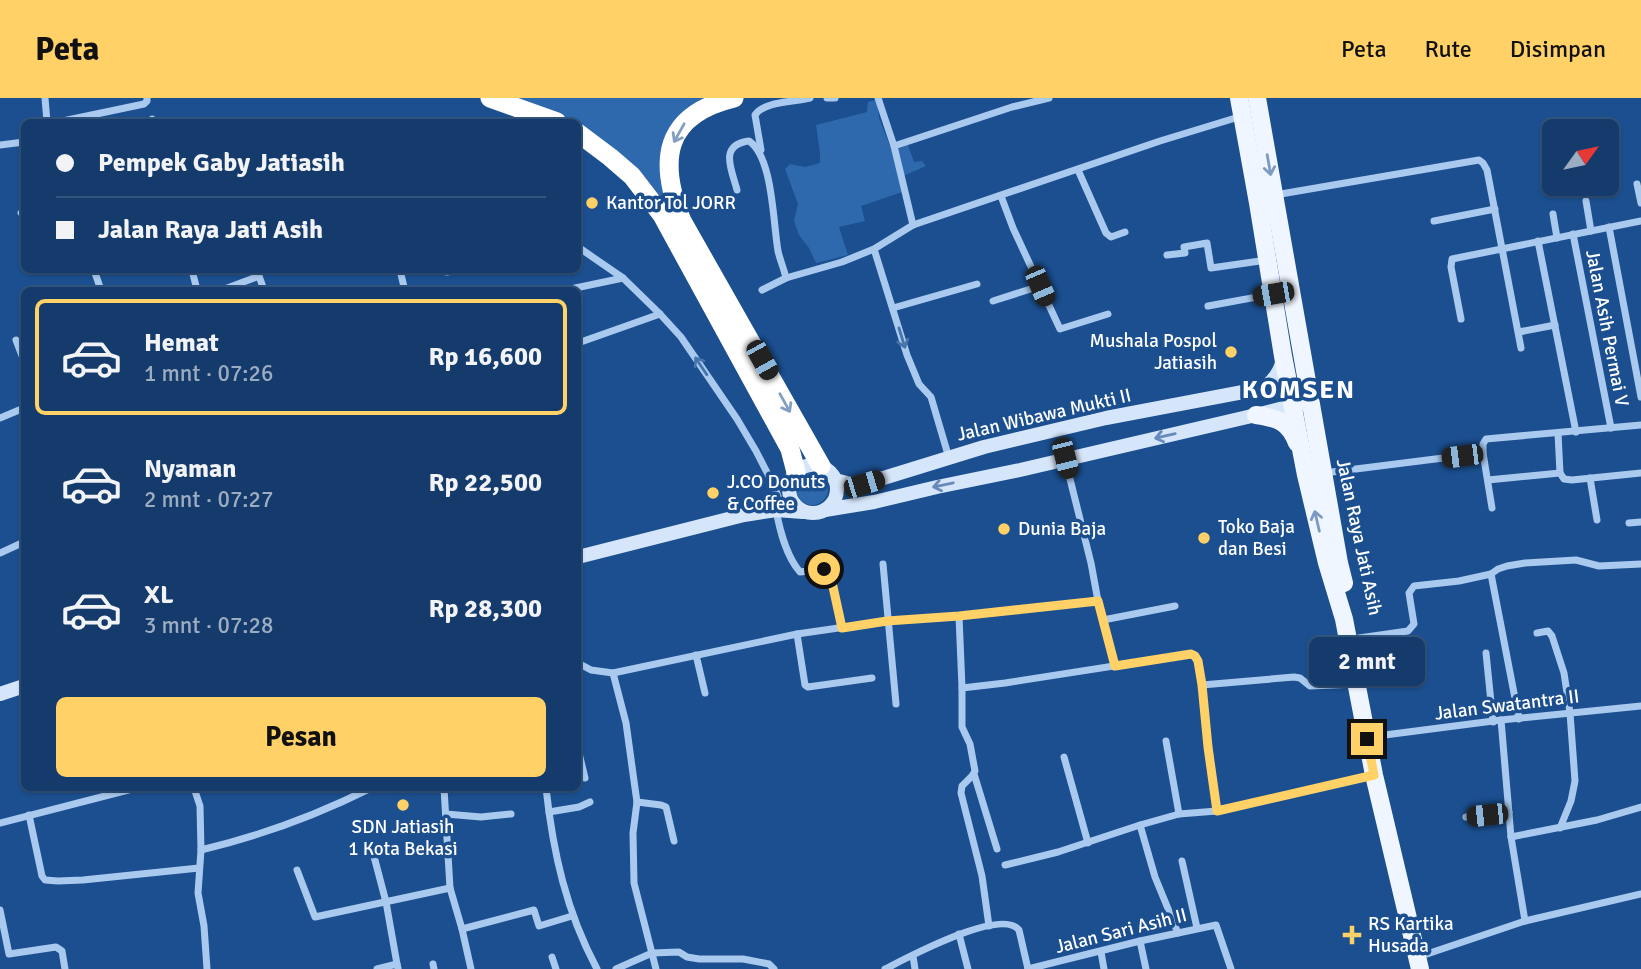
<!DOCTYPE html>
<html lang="id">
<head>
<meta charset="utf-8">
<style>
	:root { --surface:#143b6b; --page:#214673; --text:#f1f3f6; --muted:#9dadc1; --line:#33557e; --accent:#ffd166 }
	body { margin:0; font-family:Signika,sans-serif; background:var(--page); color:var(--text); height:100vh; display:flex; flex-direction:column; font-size:26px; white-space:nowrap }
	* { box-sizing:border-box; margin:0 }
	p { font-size:23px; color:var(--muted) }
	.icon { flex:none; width:38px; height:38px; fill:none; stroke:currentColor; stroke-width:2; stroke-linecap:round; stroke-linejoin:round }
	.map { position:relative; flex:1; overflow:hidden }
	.sheet { position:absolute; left:21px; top:189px; width:560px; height:504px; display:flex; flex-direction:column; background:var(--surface); border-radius:10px; box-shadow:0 2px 5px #0004,0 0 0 2px var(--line) }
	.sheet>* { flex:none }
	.hud { position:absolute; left:21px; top:21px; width:560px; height:154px; border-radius:10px; box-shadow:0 2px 5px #0004,0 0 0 2px var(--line); display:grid; align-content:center; height:154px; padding:0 35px; background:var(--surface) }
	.needle { width:46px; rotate:57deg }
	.buttons { position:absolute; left:1542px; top:21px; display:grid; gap:14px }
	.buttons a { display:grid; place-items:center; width:77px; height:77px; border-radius:10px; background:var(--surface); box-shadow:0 2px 5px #0004,0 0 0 2px var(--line); font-size:35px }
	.end { position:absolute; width:32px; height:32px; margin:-16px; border:9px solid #ffd166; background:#111; box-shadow:0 0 0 4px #111 }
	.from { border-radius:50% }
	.bubble { position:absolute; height:49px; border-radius:10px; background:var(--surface); box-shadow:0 2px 5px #0004,0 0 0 2px var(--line); font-size:23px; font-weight:800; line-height:49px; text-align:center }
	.car { position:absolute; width:21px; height:42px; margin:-21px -10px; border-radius:9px; box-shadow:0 0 5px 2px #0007; background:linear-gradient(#222 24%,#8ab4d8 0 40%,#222 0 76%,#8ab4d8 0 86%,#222 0) }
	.hud b { display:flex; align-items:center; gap:24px; height:66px; font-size:26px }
	.hud b+b { border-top:2px solid var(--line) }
	.hud i { width:18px; height:18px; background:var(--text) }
	ul { padding:12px 0 0; list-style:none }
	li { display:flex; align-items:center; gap:21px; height:116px; margin:0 14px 10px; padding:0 21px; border:4px solid transparent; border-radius:10px }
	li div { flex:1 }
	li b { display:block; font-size:26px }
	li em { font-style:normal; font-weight:800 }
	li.active { border-color:var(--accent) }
	li>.icon { width:63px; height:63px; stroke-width:1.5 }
	.button { display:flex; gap:14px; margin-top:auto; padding:14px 35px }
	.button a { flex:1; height:80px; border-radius:10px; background:var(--accent); color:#111; font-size:28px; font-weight:800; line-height:80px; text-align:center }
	header { display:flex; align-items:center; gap:42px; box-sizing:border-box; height:98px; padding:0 35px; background:var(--accent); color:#111 }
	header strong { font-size:33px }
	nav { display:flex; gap:38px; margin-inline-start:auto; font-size:24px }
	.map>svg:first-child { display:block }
</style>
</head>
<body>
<header>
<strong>Peta</strong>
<nav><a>Peta</a><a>Rute</a><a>Disimpan</a></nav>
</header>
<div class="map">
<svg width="1641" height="871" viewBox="0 0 1641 871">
	<rect width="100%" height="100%" fill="#1b4f8f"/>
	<g fill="#2e69ad">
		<path d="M515,0H714L681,21L676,122L578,27V24H572Z"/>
		<path d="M883,0V10L878,12L879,20L892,53L908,47L914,64L922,63L926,68L901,79L905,93L861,108L865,123L839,129L848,157L816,165L809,150L799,137L794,123L798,106L785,71L790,66L805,69L820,65V55L816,27L867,14L868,4Z"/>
		<circle cx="812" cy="391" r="16"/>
	</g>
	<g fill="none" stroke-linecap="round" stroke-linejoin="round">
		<g stroke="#a9c9ee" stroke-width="7">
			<path d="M45,0L47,24"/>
			<path d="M827,0H835"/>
			<path d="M878,0L894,48"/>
			<path d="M152,21L153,24"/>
			<path d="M58,24L144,6L147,3V0"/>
			<path d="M0,47L24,44"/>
			<path d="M761,52L755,17C764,3 795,4 810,0"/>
			<path d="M1078,72L1106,135L1111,139L1125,134"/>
			<path d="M1637,86L1641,105"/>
			<path d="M737,92C732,72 718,47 749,43C773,59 773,125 778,153C780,162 784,171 786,180"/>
			<path d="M1275,97L1479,62L1483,65L1487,72L1521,250"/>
			<path d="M1001,98L1013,130L1060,231L1108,216"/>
			<path d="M1586,103L1591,133"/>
			<path d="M21,115L24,114"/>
			<path d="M1553,116L1557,140"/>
			<path d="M1434,123L1495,111"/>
			<path d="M913,127L894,48L1012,9L1049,0"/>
			<path d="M1609,129L1641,299"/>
			<path d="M1573,136L1611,330"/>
			<path d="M1538,143L1576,334"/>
			<path d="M578,149L623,180L660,216L681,239L737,321L756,353L774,388L783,411"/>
			<path d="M874,151L907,257L919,286L931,299L949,360"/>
			<path d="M1167,157L1185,155L1184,149L1207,145L1211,170L1267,162"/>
			<path d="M94,172L101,192"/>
			<path d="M192,172L197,192"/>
			<path d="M400,172L404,189"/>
			<path d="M447,174L457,172"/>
			<path d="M222,192L259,178L264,192"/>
			<path d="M566,192L623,180"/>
			<path d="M762,192L786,180L842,164L874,151L913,127L1160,43L1242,18"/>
			<path d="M993,203L1040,188"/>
			<path d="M1208,208L1273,196"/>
			<path d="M893,210L977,186"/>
			<path d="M1461,221L1451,169L1452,161L1641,123"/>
			<path d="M1519,234L1555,227"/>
			<path d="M16,242L24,263"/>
			<path d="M578,245L660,216"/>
			<path d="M0,320L24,310"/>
			<path d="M1558,335L1560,375"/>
			<path d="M1065,361L1091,465L1098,503L1115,568"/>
			<path d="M1324,375L1483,355"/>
			<path d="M1590,380L1597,422"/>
			<path d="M1488,382L1560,375L1564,381L1572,382L1641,375"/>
			<path d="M1492,410L1483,355V346L1486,341L1641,327"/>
			<path d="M776,412C780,433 786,458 800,474L824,471L830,475L842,530"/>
			<path d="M1629,425L1641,424"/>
			<path d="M0,455L24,444"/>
			<path d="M883,466L896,606"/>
			<path d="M1491,476L1519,621"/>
			<path d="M959,518L962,590V629L970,646L975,673L972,678L962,688L961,695L982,778L989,828"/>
			<path d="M1103,522L1175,508"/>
			<path d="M1537,535L1548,533L1552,538L1564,575L1570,615L1575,683L1571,703L1560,730"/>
			<path d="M797,536L805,587L808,589L872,580"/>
			<path d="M1359,540L1408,533L1414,526L1409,495L1414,488L1459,483L1491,476L1498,471L1507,468L1525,465L1576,462L1599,468L1641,466"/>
			<path d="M1486,555L1493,624"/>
			<path d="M696,557L705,595"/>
			<path d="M578,565L591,572L613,575L797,536L887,523L959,518L1098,503"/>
			<path d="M613,575L626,625L635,690L637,704L633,735L634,785L656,871"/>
			<path d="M1202,587L1294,579L1300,580L1310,588L1356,586"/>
			<path d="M962,590L1005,585L1191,556L1195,558L1198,563L1202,587L1208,649L1217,713"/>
			<path d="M1501,622L1511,739L1525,823"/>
			<path d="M1377,638L1501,622L1641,608"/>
			<path d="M1166,643L1179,716"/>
			<path d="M578,651L585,680"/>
			<path d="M1064,659L1088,745"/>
			<path d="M974,676L997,751"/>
			<path d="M194,690L200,708L201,752L198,795L204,828L207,871"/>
			<path d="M444,690L450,790L462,831L471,871"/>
			<path d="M546,690C553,754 566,813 597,871"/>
			<path d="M637,704L661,707L666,709L674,743"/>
			<path d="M549,714L579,709L590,704"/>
			<path d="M446,716L481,719L511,716"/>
			<path d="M29,717L42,778L45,782L58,783L83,782L199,770"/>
			<path d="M1466,719L1509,714"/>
			<path d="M0,725L136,690"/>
			<path d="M1140,727L1155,779L1178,835"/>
			<path d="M1511,739L1597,722L1641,709"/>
			<path d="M371,747L386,804L397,866"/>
			<path d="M201,752C260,738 317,717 371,690"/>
			<path d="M1182,763L1197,830"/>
			<path d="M1005,767L1058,754L1140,727L1179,716L1217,713L1374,677"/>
			<path d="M297,772L315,819L450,790"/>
			<path d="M0,812L9,856L56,849L62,853L65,871"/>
			<path d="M462,831L534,812L539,828L572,818"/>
			<path d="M959,836L968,871"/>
			<path d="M1140,843L1146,871"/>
			<path d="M1101,854L1104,871"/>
			<path d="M1427,856L1525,823L1641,796"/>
			<path d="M913,858L915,871"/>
			<path d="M552,859L556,871"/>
			<path d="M433,866L434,871"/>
			<path d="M377,871L397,866L398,870"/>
			<path d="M616,871L652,855L679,854L687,859L699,861H743L769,866L774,871"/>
			<path d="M885,871C907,860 1001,809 1019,832L1028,871"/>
			<path d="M1028,871L1140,843L1216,827L1231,871"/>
		</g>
		<g stroke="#d6e6fa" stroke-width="14">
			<circle cx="813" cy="391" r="24"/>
			<path d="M835,382L855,387L864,386L984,349L1106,320L1264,290C1274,282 1282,273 1283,259"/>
			<path d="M825,412L874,404L937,389L1020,372L1256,317L1303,305"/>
			<path d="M578,459L744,417L776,412L803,414"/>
			<path d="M0,596L24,588"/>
		</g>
		<g stroke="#f0f6ff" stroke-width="18">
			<path d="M1239,0L1258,105L1283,258L1306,377L1327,465L1344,521L1374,677L1420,871"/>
			<path d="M1257,0L1339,465L1344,485"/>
			<path d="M1256,317C1277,320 1289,323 1297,345"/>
		</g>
		<g stroke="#fff" stroke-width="19">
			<path d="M490,0L557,24"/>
			<path d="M734,0C663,17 658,63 682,123L821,368"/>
			<path d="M578,35L610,59L632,78L662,117L790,351L796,374"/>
		</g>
	</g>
	<defs><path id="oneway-shaft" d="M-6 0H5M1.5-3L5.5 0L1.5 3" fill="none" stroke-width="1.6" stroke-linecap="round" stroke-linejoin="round" transform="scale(1.75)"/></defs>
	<g stroke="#829ec1">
		<use href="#oneway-shaft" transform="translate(679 35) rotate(119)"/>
		<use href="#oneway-shaft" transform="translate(785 305) rotate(61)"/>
	</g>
	<g stroke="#7b9ac1">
		<use href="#oneway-shaft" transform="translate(1269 67) rotate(80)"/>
		<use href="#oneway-shaft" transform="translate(1317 423) rotate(-103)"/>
	</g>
	<g stroke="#4674ac">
		<use href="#oneway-shaft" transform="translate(902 240) rotate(73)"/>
		<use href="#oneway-shaft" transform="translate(701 268) rotate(-124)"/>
	</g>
	<g stroke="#668bba">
		<use href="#oneway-shaft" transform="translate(1165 338) rotate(167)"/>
		<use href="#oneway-shaft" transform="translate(943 387) rotate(168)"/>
	</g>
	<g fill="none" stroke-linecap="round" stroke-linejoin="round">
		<path stroke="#ffd166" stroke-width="9" d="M824,471L830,475L842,530L887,523L959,518L1098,503L1115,568L1191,556L1195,558L1198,563L1202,587L1208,649L1217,713L1374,677L1367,641"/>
	</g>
	<g fill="#ffd166" stroke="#1b4f8f" stroke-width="2.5">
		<circle cx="592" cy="105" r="7"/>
		<circle cx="1231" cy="254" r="7"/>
		<circle cx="713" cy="395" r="7"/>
		<circle cx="1004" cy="431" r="7"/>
		<circle cx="1204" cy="440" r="7"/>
		<circle cx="403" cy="707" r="7"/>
		<path d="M1348.5 826.5h7v7h7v7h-7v7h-7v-7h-7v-7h7z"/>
	</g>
	<g text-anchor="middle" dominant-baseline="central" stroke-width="7" stroke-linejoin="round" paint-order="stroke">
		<g font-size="19" fill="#fff" stroke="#1b4f8f" text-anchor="start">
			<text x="606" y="105">Kantor Tol JORR</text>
			<text x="1217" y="243" text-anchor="end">Mushala Pospol<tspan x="1217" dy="22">Jatiasih</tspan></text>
			<text x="727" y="384">J.CO Donuts<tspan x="727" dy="22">&amp; Coffee</tspan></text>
			<text x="1218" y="429">Toko Baja<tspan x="1218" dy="22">dan Besi</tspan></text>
			<text x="1018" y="431">Dunia Baja</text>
			<text x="403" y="729" text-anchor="middle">SDN Jatiasih<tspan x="403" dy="22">1 Kota Bekasi</tspan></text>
			<text x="1368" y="826">RS Kartika<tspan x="1368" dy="22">Husada</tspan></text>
		</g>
		<g font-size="19" fill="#fff" stroke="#1b4f8f">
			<text transform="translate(1607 230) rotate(79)">Jalan Asih Permai V</text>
			<text transform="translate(1044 317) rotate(-13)">Jalan Wibawa Mukti II</text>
			<text transform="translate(1359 439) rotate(78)">Jalan Raya Jati Asih</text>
			<text transform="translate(1507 607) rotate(-7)">Jalan Swatantra II</text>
			<text transform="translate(1121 833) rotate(-14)">Jalan Sari Asih II</text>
		</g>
		<g font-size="26" font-weight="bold" letter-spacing="2" fill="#fff" stroke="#1b4f8f">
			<text x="1299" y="292">KOMSEN</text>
		</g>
	</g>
</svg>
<div class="buttons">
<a><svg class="needle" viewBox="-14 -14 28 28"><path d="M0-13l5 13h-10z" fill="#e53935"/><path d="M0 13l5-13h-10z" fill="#9dadc1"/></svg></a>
</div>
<i class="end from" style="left:824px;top:471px"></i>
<i class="end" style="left:1367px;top:641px"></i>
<div class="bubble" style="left:1309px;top:539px;width:116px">2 mnt</div>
<i class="car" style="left:1040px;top:188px;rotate:157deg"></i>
<i class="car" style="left:1273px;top:196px;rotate:260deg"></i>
<i class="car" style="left:762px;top:262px;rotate:151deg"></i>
<i class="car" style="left:1462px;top:358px;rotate:263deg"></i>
<i class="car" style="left:1065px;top:360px;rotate:166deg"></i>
<i class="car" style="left:864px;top:386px;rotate:73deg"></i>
<i class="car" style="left:1487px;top:717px;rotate:264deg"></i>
<div class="hud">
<b><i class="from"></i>Pempek Gaby Jatiasih</b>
<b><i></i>Jalan Raya Jati Asih</b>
</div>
<section class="sheet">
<ul>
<li class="active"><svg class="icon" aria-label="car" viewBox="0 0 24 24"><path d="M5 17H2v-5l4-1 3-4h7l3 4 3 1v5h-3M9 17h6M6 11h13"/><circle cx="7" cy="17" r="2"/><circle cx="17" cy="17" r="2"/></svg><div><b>Hemat</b><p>1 mnt · 07:26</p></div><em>Rp 16,600</em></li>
<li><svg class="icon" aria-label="car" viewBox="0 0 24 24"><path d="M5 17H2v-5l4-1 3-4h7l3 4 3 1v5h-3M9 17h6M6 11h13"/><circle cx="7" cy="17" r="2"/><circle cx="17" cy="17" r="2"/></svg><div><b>Nyaman</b><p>2 mnt · 07:27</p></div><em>Rp 22,500</em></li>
<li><svg class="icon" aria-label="car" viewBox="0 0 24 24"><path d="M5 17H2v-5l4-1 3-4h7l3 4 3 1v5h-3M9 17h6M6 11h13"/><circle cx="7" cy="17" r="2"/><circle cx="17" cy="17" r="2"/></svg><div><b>XL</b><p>3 mnt · 07:28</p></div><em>Rp 28,300</em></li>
</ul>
<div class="button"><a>Pesan</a></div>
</section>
</div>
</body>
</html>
